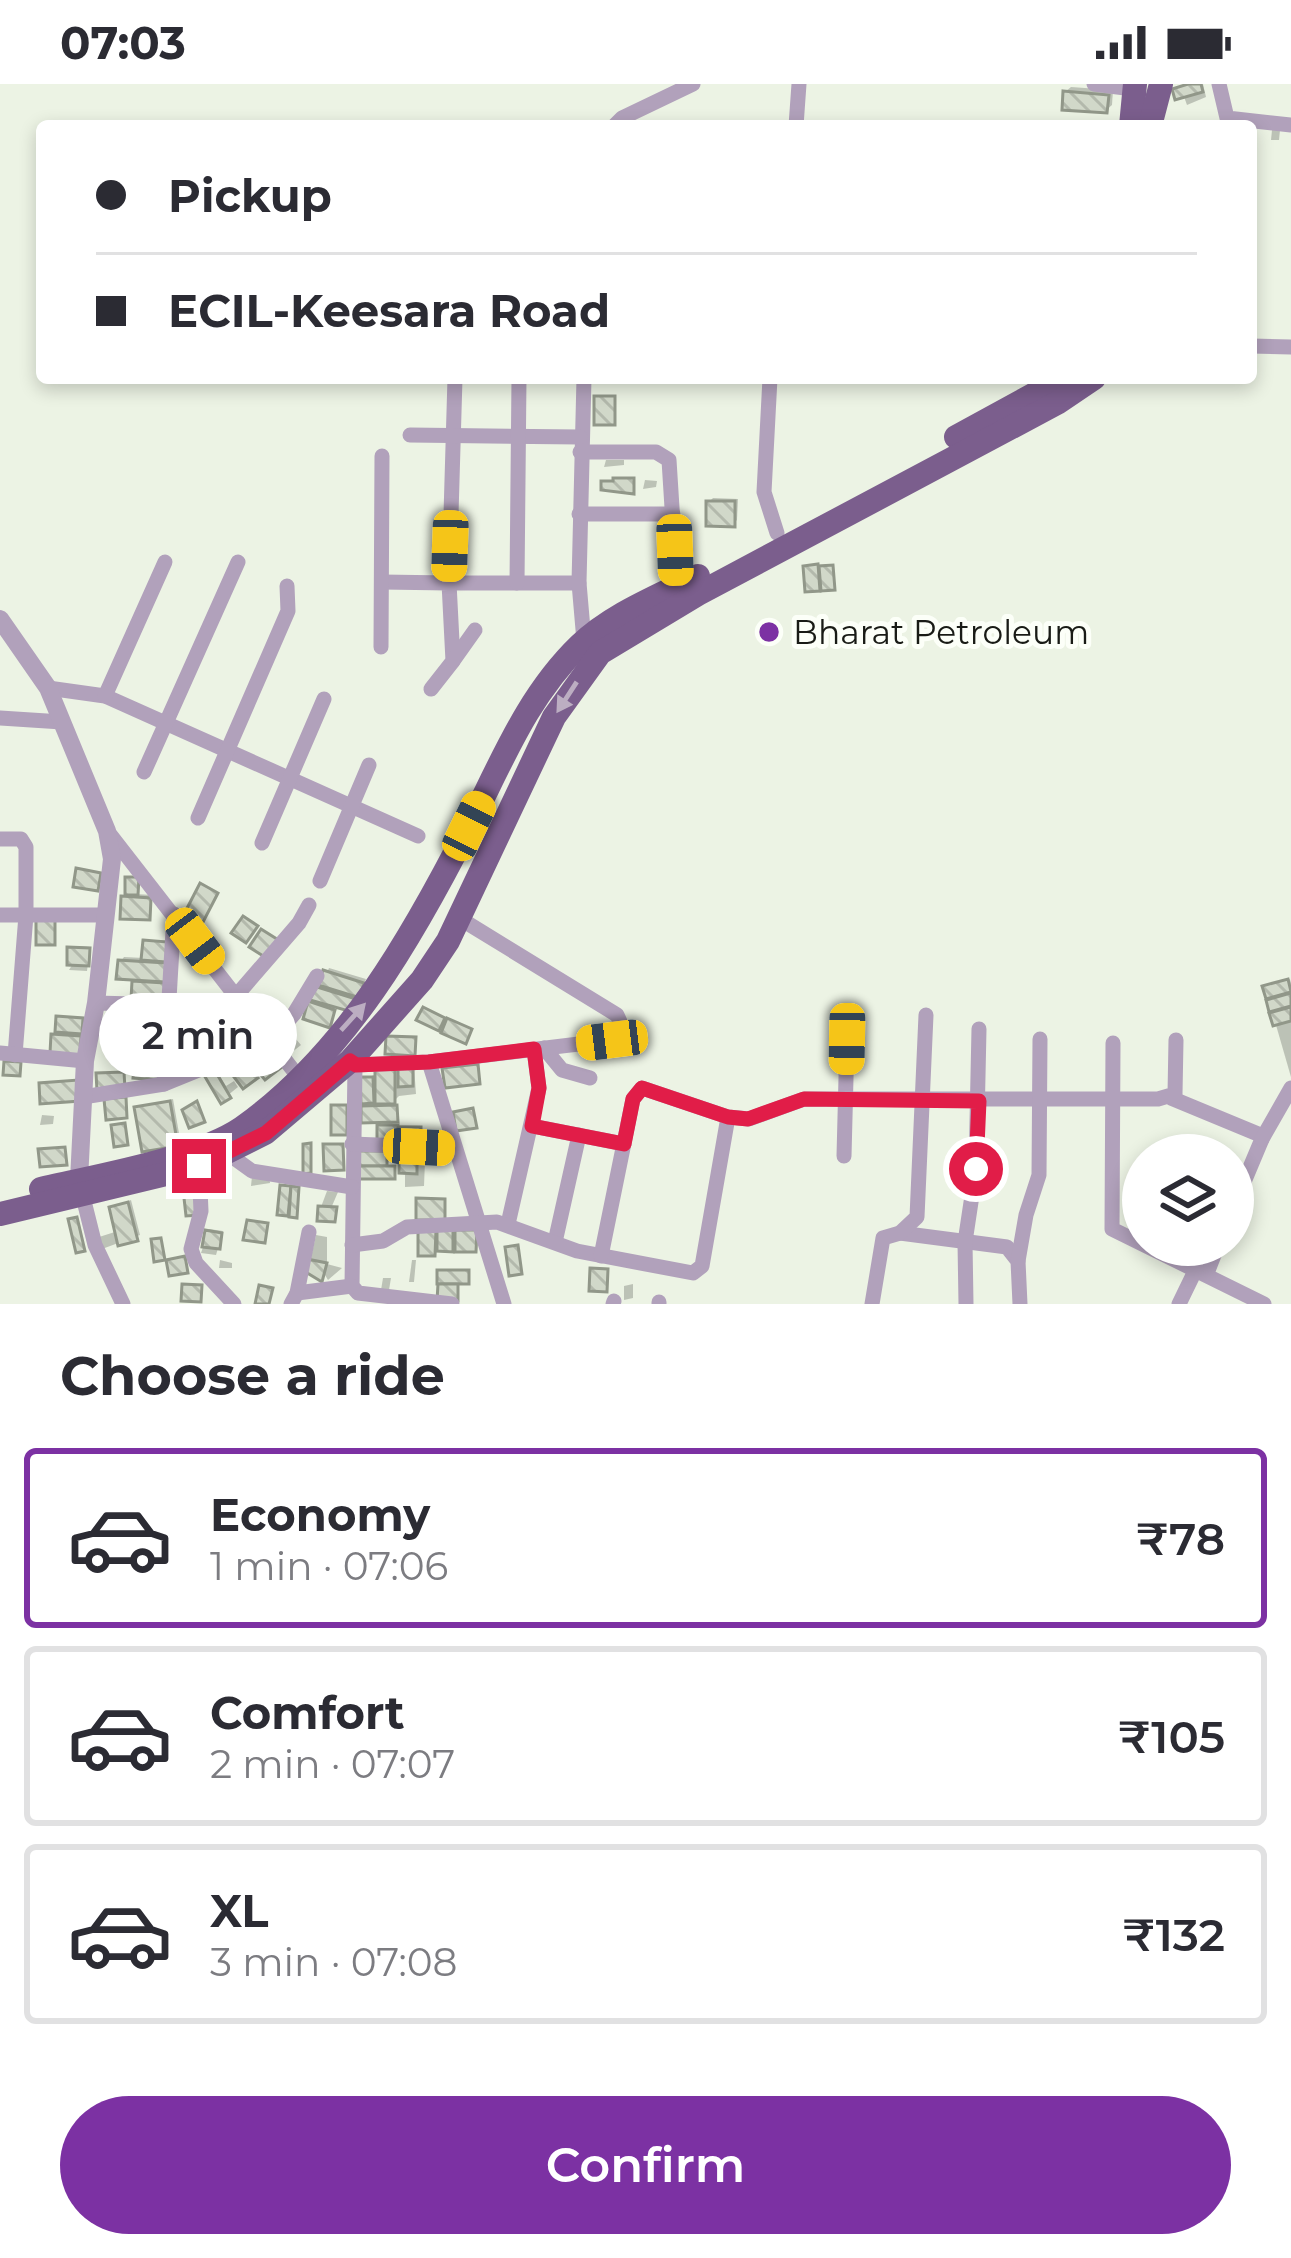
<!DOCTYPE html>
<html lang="en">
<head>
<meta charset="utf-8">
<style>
	:root { --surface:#fff; --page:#f7f7f7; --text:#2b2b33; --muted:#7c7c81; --line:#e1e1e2; --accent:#7c31a3 }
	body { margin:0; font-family:Montserrat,sans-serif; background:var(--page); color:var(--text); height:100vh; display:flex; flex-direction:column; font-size:45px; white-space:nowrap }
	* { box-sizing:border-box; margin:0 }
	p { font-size:39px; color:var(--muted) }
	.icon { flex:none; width:66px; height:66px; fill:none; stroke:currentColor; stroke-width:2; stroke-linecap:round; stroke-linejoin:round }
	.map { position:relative; height:1220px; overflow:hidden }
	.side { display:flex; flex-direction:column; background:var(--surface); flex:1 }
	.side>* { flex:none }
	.guide { position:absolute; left:36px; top:36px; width:1221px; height:264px; border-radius:12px; box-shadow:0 6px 18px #0003; display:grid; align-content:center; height:264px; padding:0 60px; background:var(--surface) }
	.buttons { position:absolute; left:1122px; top:1050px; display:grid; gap:24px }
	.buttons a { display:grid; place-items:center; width:132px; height:132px; border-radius:50%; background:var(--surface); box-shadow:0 6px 18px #0003; font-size:60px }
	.end { position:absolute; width:54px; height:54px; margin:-27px; border:15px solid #e11d48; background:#fff; box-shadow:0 0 0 6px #fff }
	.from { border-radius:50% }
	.bubble { position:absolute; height:84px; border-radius:42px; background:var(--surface); box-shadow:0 6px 18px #0003; font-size:39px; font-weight:600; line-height:84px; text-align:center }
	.car { position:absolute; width:36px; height:72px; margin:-36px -18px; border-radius:15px; box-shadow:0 0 9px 3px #0007; background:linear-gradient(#f5c518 24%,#345 0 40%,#f5c518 0 76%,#345 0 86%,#f5c518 0) }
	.guide b { display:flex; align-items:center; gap:42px; height:114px; font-size:45px }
	.guide b+b { border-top:3px solid var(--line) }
	.guide i { width:30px; height:30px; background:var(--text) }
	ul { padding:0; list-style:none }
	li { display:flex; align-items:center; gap:36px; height:180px; margin:0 24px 18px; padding:0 36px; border:6px solid var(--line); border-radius:12px }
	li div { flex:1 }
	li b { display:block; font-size:45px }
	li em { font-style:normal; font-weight:600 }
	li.on { border-color:var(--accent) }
	li>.icon { width:108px; height:108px; stroke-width:1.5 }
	h2 { padding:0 60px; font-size:54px; line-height:144px }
	.action { display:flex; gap:24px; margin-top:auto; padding:24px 60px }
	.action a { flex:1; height:138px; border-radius:72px; background:var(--accent); color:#fff; font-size:48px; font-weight:600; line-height:138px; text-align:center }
	.status { display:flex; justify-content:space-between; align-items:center; height:84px; padding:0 60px; background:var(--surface); direction:ltr }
	.status svg { height:33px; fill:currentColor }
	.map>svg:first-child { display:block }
</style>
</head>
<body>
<div class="status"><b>07:03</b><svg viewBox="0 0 49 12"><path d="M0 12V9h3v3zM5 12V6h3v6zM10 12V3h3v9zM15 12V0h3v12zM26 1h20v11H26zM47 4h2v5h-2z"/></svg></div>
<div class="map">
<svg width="1291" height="1220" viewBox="0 0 1291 1220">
	<defs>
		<pattern id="building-back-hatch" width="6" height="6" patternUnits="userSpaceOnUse" patternTransform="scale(3)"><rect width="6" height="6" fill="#d1d8c9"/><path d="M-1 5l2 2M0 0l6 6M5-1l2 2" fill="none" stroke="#b3b9ac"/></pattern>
	</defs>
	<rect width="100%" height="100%" fill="#ecf3e4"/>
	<g fill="#0003">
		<path d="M1190,0H1203L1206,13L1187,21L1183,10Z"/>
		<path d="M1071,3L1113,6L1112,21L1106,26L1065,8Z"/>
		<path d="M1272,46H1280L1279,56H1271Z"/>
		<path d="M606,376H624V381L604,383Z"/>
		<path d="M645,396L657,397L656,403L643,405Z"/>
		<path d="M713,414L738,415L737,436L734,439L709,418Z"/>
		<path d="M130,792H140L139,806L135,810L153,811L149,833L124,814Z"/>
		<path d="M147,856L168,857L164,914L135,898L140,893L121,877L124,873L144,874Z"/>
		<path d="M72,862L90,863L87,887L69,886L74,878Z"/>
		<path d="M329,884L366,895L353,923L336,921L331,938L307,933Z"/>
		<path d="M1290,895L1291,900V993L1265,903Z"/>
		<path d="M60,932L84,933L81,966L54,967Z"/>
		<path d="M295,954L301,961L291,969L285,962Z"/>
		<path d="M403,982H414L416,1010L399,1012L391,1020H398V1034L391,1041L422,1042V1055L380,1056V1043L387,1036H364L363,995L397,983V987Z"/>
		<path d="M216,986L226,1002L234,997L238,1003L222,1016L207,991Z"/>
		<path d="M173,1015L180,1055L176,1059L137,1024Z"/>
		<path d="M42,1031L54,1032L53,1040L40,1041Z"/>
		<path d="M418,1068V1077H425L424,1102L405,1103V1086Z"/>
		<path d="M252,1092H269L270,1099L251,1102Z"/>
		<path d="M219,1095V1111L211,1113V1097Z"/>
		<path d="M327,1107L338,1108L332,1122L337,1123L334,1135L321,1123Z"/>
		<path d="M131,1116L140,1151L102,1165L99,1153L118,1147L112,1124Z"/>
		<path d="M209,1145L223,1147L216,1171L201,1169Z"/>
		<path d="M316,1151L327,1153V1180L342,1184L328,1196L325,1191L321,1195L308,1186Z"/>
		<path d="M220,1176L232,1179V1184H219Z"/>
		<path d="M412,1176H416L414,1198H409Z"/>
		<path d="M383,1194H391L389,1206H381Z"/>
		<path d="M633,1200V1214L624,1216V1202Z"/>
	</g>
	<g fill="url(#building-back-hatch)" stroke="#919789" stroke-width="3">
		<path d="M1188,0H1201L1203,8L1175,16L1172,5Z"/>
		<path d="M1063,7L1109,11L1107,29L1062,26Z"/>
		<rect x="594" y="312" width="21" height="29"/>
		<path d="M613,394H634V410L601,406V397H613Z"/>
		<path d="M706,417H735V443L706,442Z"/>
		<path d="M818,480L820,507L805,508L803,482Z"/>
		<path d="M833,481L835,506L821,507L819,482Z"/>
		<path d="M76,784L101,789L98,807L73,803Z"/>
		<path d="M125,793H139L138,811H125Z"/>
		<path d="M200,799L218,809L201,842L183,832Z"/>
		<path d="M121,812L151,814L150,836L120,835Z"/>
		<path d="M243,832L258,842L246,859L231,849Z"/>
		<rect x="36" y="836" width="19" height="25"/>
		<path d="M261,845L280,857L268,875L249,863Z"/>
		<path d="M143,856L168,858L166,878L141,876Z"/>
		<path d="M67,863L90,864L89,882L67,881Z"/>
		<path d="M118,876L166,879L165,898L116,895Z"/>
		<path d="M323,886L364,899L360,914L318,901Z"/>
		<path d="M1288,895L1291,908L1266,915L1262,902Z"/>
		<path d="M132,897L165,899L164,919L131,916Z"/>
		<path d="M314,902L356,915L352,928L310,916Z"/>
		<path d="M1291,909V922L1269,928L1266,916Z"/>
		<path d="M308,917L335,926L330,944L303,935Z"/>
		<path d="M423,923L445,934L439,947L416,936Z"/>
		<path d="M1291,923V937L1273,942L1269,929Z"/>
		<path d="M138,928L163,929L162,950L137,947Z"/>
		<path d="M56,932L83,934L82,950L55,948Z"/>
		<path d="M447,934L472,945L466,960L441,949Z"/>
		<path d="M250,935L262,952L238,970L225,954Z"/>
		<path d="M105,945L135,947L134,956L105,954Z"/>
		<path d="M137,948L161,950L159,968L136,967Z"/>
		<path d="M51,950L81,952L80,971L50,969Z"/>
		<path d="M386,952L416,953L415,972L385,970Z"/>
		<path d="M175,953L198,955L195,977L173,974Z"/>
		<path d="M270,967L282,983L265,996L253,981Z"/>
		<path d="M135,972L162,974L160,996L133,994Z"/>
		<path d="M4,977L21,978L20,992L3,991Z"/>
		<path d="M478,980L480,1000L445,1004L442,984Z"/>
		<path d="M249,982L258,994L243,1005L234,993Z"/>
		<path d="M413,982V1002L398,1003V983Z"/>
		<path d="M214,985L231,1014L221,1020L204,991Z"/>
		<rect x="375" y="985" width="20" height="35"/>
		<path d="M124,988L125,1005L97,1007L96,989Z"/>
		<path d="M360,993H373L374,1019L361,1020Z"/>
		<path d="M78,996L80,1017L40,1020L39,999Z"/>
		<path d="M126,1013L127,1034L106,1036L104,1015Z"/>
		<path d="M170,1017L178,1062L142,1068L134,1023Z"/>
		<path d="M197,1017L205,1038L189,1044L182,1026Z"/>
		<rect x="331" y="1021" width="16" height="30"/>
		<path d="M397,1021L398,1038L361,1039V1022Z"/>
		<path d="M473,1024L477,1044L456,1047L453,1028Z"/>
		<path d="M125,1039L128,1061L114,1063L111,1041Z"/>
		<rect x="377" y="1041" width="21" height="18"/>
		<rect x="400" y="1043" width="21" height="17"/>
		<path d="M311,1059V1089L303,1090V1060Z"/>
		<path d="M323,1060H343L344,1086L324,1087Z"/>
		<path d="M65,1063L67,1081L40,1083L38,1065Z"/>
		<rect x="355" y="1067" width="32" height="15"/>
		<path d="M399,1068L417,1069V1090L399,1089Z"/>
		<rect x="355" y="1082" width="40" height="13"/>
		<path d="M280,1101L291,1102L288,1132L277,1131Z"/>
		<path d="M291,1102L299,1103L297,1134L289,1133Z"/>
		<path d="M196,1103L200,1131L186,1132L183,1105Z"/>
		<path d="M416,1114L445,1115V1136H416Z"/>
		<path d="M128,1118L138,1157L118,1162L109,1123Z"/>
		<path d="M318,1122L337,1123L335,1138L317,1137Z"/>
		<path d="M77,1133L85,1167L76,1169L68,1135Z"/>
		<path d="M247,1136L268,1139L265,1159L243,1156Z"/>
		<path d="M205,1146L222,1149L220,1165L202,1163Z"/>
		<path d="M418,1146H436L435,1172H418Z"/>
		<path d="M437,1146H453V1168L437,1167Z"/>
		<path d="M455,1146H477L476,1168H455Z"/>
		<path d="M161,1154L165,1176L154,1178L151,1155Z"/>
		<path d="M518,1161L522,1190L509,1192L505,1163Z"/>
		<path d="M185,1172L188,1189L169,1192L166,1176Z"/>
		<path d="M307,1175L327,1179L322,1198L304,1187Z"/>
		<path d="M590,1184L608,1185L607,1208L589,1207Z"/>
		<rect x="437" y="1186" width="32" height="14"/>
		<path d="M182,1200L202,1201L201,1218L181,1217Z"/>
		<path d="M438,1200H458V1217H437Z"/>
		<path d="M259,1201L273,1204L269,1220H255Z"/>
	</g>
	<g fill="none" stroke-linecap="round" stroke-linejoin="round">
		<g stroke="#b1a1bb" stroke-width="15">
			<path d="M1094,0L1133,5"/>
			<path d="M1219,0L1227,34L1291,41"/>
			<path d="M614,42L622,34L693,0"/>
			<path d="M796,42L799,0"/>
			<path d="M1251,262L1291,263"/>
			<path d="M455,294L449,499H579"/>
			<path d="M584,294L579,499L584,557"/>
			<path d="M770,294L764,408L777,449"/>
			<path d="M410,351L580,353"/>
			<path d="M580,368H656L669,376L677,503"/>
			<path d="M579,430H673"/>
			<path d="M382,498L449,499L453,577L431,605"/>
			<path d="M517,499L519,294"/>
			<path d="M381,563L382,372"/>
			<path d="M453,577L475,546"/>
			<path d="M48,604L105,612L418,752"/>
			<path d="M105,612L165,478"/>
			<path d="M0,634L62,638"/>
			<path d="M144,688L238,478"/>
			<path d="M198,734L288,527L287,502"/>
			<path d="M109,749L300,995"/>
			<path d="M0,755H21L26,763V831L15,971"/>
			<path d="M262,759L324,615"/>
			<path d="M320,797L369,681"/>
			<path d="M0,831H106"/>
			<path d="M236,912L299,839L309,821"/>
			<path d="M96,919L170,921"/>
			<path d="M1113,959L1112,1145L1264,1220"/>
			<path d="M544,964L562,986L590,994"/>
			<path d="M0,969L85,977"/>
			<path d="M350,977L355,981L352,1202L358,1209L452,1220"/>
			<path d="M429,978L504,1220"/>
			<path d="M355,981L429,978L612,956L620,951L621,940L617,931L459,834"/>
			<path d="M164,1000L174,830"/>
			<path d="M83,1013L164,1000L270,957L294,930L317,892"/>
			<path d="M1171,1014L1258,1050L1262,1055L1233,1124"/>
			<path d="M532,1042L624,1060"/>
			<path d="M1262,1055L1291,1004"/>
			<path d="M352,1060L453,1064"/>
			<path d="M227,1069L252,1087L352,1103"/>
			<path d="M844,1072L847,955"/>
			<path d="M199,1082L201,1127L191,1165L196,1179L234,1220"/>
			<path d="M81,1105L95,1161L123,1220"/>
			<path d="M508,1140L539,1004L534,966"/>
			<path d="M900,1149L1007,1163L1018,1177L1020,1220"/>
			<path d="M555,1158L579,1051"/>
			<path d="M352,1161L383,1157L407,1143L497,1138L577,1167L693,1189L702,1182L728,1033"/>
			<path d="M601,1172L633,1015L642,1004L728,1033L749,1035L804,1015H1158L1175,1010L1176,956"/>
			<path d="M1018,1177L1026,1131L1039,1091L1040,955"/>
			<path d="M1207,1189L1218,1161"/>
			<path d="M297,1209L352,1202"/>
			<path d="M291,1220L297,1209L309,1148"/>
			<path d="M613,1220L614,1217"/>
			<path d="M659,1220V1218"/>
			<path d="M872,1220L883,1154L900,1149L917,1133L926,931"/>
			<path d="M966,1220L965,1158L976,1085L979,945"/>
			<path d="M1179,1220L1196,1185"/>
		</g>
		<path stroke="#b1a1bb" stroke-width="18" d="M0,535L48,604L107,747L112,775L96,919L85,977L79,1096"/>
		<g stroke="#7b5e8d" stroke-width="24">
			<path d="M1131,42L1135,0"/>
			<path d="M1150,42L1161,0"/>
			<path d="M956,353L1064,294"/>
			<path d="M41,1105C96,1092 197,1075 242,1044C347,969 413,852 470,740C502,677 528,611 580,561C612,530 659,512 698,492"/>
			<path d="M0,1130L199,1082L265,1049L350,977L422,896L448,857L554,633L600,569L698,510L1057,319L1094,294"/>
		</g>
	</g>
	<defs><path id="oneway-solid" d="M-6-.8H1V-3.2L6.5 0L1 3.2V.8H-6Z" transform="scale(3)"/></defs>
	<g fill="#bcaec2">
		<use href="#oneway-solid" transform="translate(567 613) rotate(123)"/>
		<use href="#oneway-solid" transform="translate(353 933) rotate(-48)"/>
	</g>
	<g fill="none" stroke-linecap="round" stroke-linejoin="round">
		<path stroke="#e11d48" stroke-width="15" d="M199,1082L266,1049L350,977L356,981L429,978L534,965L539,1004L532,1042L624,1060L633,1015L642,1004L728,1033L748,1035L804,1015L979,1017L976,1085"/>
	</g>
	<circle fill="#7c31a3" stroke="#fcfff8" stroke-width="4.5" cx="769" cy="548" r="12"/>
	<g text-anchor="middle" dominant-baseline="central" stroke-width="10" stroke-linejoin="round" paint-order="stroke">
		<g font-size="33" fill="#191b16" stroke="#fcfff8" text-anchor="start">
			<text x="793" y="548">Bharat Petroleum</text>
		</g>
	</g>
</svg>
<div class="buttons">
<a><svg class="icon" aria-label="layers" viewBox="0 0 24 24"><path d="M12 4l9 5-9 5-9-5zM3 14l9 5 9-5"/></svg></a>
</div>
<i class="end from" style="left:976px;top:1085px"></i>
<i class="end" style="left:199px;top:1082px"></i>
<div class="bubble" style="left:99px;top:909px;width:198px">2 min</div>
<i class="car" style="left:450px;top:462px;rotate:182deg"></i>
<i class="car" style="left:675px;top:466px;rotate:178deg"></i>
<i class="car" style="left:469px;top:742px;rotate:26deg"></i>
<i class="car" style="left:195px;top:857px;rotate:143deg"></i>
<i class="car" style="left:847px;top:955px;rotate:181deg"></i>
<i class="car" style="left:612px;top:956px;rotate:263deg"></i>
<i class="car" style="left:419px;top:1063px;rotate:93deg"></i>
<div class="guide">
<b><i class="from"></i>Pickup</b>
<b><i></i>ECIL-Keesara Road</b>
</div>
</div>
<section class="side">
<h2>Choose a ride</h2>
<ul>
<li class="on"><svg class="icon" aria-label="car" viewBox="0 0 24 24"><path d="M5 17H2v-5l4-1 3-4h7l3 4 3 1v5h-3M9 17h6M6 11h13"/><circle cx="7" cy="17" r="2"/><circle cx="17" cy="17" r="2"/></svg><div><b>Economy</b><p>1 min · 07:06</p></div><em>₹78</em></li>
<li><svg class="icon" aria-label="car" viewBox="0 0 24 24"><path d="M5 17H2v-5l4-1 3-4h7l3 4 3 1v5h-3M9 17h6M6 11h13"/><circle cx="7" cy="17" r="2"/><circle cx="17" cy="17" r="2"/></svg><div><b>Comfort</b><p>2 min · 07:07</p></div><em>₹105</em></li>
<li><svg class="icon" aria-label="car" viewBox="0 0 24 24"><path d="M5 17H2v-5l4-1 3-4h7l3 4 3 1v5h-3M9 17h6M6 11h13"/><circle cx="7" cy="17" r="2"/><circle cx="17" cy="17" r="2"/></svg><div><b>XL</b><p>3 min · 07:08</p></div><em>₹132</em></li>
</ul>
<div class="action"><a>Confirm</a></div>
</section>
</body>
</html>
